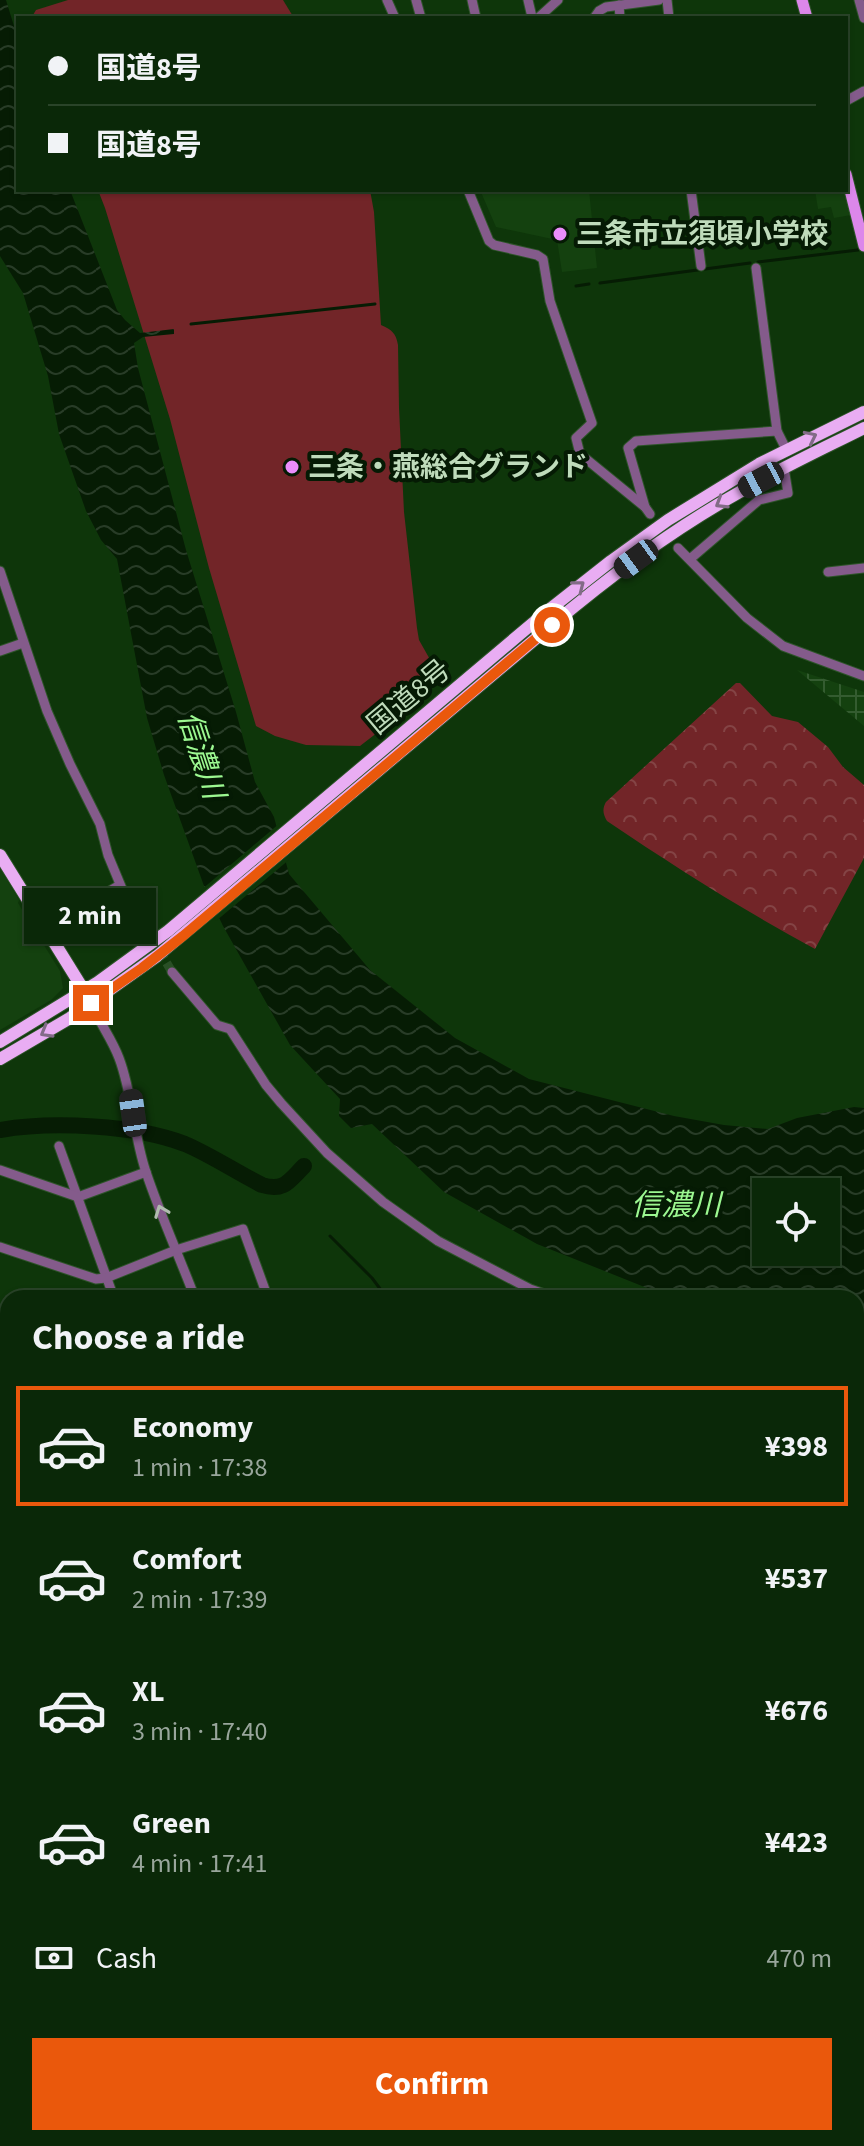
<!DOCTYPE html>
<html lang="en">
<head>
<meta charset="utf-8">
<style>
	:root { --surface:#0a2808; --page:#183416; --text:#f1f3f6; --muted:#99a69c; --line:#2a4429; --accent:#ea580c }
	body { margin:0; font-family:"Source Sans 3","Noto Sans JP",sans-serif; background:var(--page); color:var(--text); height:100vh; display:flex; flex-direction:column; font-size:30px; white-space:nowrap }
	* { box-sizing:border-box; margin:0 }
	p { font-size:26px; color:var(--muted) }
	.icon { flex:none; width:44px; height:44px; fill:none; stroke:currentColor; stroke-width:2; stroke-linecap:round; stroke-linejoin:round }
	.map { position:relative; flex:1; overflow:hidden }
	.sheet { position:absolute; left:0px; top:1290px; width:864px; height:856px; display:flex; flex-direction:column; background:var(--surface); border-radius:24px 24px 0 0; box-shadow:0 2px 6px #0004,0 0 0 2px var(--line) }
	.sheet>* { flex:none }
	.guide { position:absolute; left:16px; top:16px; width:832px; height:176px; border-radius:0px; box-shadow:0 2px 6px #0004,0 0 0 2px var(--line); display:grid; align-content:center; height:176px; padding:0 32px; background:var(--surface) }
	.controls { position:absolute; left:752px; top:1178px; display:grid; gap:16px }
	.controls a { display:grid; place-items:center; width:88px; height:88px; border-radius:0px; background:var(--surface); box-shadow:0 2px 6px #0004,0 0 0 2px var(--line); font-size:40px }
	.end { position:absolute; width:36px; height:36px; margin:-18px; border:10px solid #ea580c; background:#fff; box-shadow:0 0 0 4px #fff }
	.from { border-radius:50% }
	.bubble { position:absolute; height:56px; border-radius:0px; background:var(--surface); box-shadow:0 2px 6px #0004,0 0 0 2px var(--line); font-size:26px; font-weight:700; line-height:56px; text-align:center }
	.car { position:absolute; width:24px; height:48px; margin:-24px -12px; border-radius:10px; box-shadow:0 0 6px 2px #0007; background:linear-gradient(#222 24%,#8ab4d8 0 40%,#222 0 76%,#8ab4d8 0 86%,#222 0) }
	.guide b { display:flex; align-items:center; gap:28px; height:76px; font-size:30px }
	.guide b+b { border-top:2px solid var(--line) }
	.guide i { width:20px; height:20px; background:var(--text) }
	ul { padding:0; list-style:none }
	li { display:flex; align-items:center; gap:24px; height:120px; margin:0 16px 12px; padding:0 16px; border:4px solid transparent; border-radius:0px }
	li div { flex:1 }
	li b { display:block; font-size:30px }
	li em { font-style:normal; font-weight:700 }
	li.on { border-color:var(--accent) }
	li>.icon { width:72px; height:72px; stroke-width:1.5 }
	h2 { padding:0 32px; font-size:36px; line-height:96px }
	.pay { display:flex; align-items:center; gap:20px; height:88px; padding:0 32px; font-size:30px }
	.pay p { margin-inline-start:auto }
	.cta { display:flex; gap:16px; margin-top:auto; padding:16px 32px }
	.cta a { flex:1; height:92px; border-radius:0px; background:var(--accent); color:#fff; font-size:32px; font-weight:700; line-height:92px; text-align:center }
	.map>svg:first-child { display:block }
</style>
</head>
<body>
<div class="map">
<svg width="864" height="2146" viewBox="0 0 864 2146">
	<defs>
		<pattern id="industrial-grid" width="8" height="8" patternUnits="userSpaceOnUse" patternTransform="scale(2)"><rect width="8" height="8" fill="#14410f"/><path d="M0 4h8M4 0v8" fill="none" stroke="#345c30"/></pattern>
		<pattern id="park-crowns" width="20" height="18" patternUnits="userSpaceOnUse" patternTransform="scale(2)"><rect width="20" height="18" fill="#722528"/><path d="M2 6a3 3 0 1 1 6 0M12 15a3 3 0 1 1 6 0" fill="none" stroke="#844445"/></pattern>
		<pattern id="water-waves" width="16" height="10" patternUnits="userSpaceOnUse" patternTransform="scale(2)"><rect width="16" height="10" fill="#061c04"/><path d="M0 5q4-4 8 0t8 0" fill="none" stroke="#283c27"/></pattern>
	</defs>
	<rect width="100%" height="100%" fill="#0e360a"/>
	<g fill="#14410f">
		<path d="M480,190H589L597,268L562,272L557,240L496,227Z"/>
		<path d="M815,190H844L851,215L834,218L831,207L818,209Z"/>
		<path d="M0,868L19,900L18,903L27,918L60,971L63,988L51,1000L0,1030Z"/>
		<path d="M856,1981L864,1982V2146H820V2138H856Z"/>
	</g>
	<path fill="url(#industrial-grid)" d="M797,670L864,692V726Z"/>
	<g fill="#722528">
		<path d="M68,0H283L294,18H34L33,15L36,10Z"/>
		<path d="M98,190H370L374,212L381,325C392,330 396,333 398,345L399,408L404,512L417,628L419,640L441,679L391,722L360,746L306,745L275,736L256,726L209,568L170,419L105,208Z"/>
		<path d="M0,1577L8,1593V1701L0,1705Z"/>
	</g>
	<path fill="url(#park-crowns)" d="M736,683H740L772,716L798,722L828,747L843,767L864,785V858L815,949C743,910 675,867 607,821C603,814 602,809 606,802Z"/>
	<path fill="url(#water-waves)" fill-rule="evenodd" d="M0,0H6L18,39V190H70L117,310L125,320L140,333L174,329V334L143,337L134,343L138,368L186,550L236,712L255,782L274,817L289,874L370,970L455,1038L529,1079L674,1116L724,1125L768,1129L797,1118L854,1107L864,1108V1400L856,1405V1298H672L537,1244L444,1192L372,1124L351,1128L339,1116L340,1099L290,1045L223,926L204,886L164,775L147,718L117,559L101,540L86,511L59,434L48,376L23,293L0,256ZM766,1192H826V1252H766Z"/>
	<path fill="#0e360a" d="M280,823L290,859L216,921L201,890Z"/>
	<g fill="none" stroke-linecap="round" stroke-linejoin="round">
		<g stroke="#061c04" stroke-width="3">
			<path d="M758,262L858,250"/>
			<path d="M600,283L750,263"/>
			<path d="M576,286L589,284"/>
			<path d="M191,324L375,304"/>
			<path d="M330,1236L372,1278L387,1298"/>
			<path d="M0,2006L8,2003"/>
		</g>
		<path stroke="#061c04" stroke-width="16" d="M0,1130C52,1121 136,1125 185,1144C211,1155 236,1172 262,1185C284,1192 289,1181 304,1166"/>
		<path stroke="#294f25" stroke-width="9" stroke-dasharray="9 4.5" stroke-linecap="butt" d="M146,928L172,972"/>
		<g stroke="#2e542a" stroke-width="11">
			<g id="minor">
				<path d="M387,0L395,18"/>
				<path d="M416,0L421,18"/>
				<path d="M472,0L476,18"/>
				<path d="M528,0L532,17"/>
				<path d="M667,0L669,18"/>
				<path d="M859,0L864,18"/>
				<path d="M619,5L620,18"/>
				<path d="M538,18L558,0"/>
				<path d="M594,18L599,11L606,7L659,0"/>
				<path d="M846,101L864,91"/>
				<path d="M468,190L489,241L494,245L537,255L543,259L550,301L592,423L576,438L580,454L645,507L650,514"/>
				<path d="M691,190L701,266"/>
				<path d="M756,268L777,431L786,449"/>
				<path d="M645,507L628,448L636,441L777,431"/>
				<path d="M678,548L747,618L783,646L864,676"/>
				<path d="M690,559L759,500L788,493L784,468"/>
				<path d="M0,571L47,711L70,764L100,824L108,855L135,920L146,928"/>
				<path d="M828,572L864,568"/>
				<path d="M0,651L23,643"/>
				<path d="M46,928L120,885"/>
				<path d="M172,972L217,1025L230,1029L266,1085L281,1103L327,1153L383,1202L438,1241L530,1289L556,1298"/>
				<path d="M91,1003C99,1022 112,1039 119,1058C133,1095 133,1134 146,1172C160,1214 179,1256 195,1298"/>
				<path d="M59,1146L114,1298"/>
				<path d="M0,1170L78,1197L146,1172"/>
				<path d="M0,1247L96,1279L106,1278L176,1250L243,1229L268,1298"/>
				<path d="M0,1333L8,1336"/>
				<path d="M0,1430L8,1426"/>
				<path d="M856,1442L864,1439"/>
				<path d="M0,1499L8,1516"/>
				<path d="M856,1516L864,1514"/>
				<path d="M856,1637L857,1614"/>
				<path d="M856,1675L864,1678"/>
				<path d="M0,1725L8,1721"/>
				<path d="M0,1879L8,1890"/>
				<path d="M0,1905L8,1903"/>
				<path d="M0,1949L8,1941"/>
				<path d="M856,1974L864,1975"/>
				<path d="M121,2138L125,2144L123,2146"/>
				<path d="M245,2138L247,2146"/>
				<path d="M348,2138L350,2146"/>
				<path d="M537,2146L540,2138"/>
				<path d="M550,2146L552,2138"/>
				<path d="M736,2146L737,2138"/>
				<path d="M750,2146L752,2138"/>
			</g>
		</g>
		<g stroke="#2e542a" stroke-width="13">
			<g id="major">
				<path d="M802,0L807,18"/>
				<path d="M846,174L864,246"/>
			</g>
		</g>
		<g stroke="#2e542a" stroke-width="14">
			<g id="highway">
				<path d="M0,855L88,997"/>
				<path d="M0,1042L98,982L168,931L545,613L611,561L668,520L759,464L864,412"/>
				<path d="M0,1059L70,1018L157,956L552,625C610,576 672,530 738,493C779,469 822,449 864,428"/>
			</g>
		</g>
		<use href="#minor" stroke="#845b8b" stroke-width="9"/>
		<use href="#major" stroke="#dc87ea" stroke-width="11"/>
		<use href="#highway" stroke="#e9adf3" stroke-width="12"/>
	</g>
	<defs><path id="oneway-chevron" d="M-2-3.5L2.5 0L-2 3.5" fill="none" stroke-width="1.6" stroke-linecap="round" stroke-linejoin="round" transform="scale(2)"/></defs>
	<g stroke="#826b87">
		<use href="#oneway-chevron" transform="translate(811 437) rotate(-26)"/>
		<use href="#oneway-chevron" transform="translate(721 503) rotate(148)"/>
		<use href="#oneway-chevron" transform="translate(579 586) rotate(-38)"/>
		<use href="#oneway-chevron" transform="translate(46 1032) rotate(150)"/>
	</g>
	<use stroke="#b0bbaf" href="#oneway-chevron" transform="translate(161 1211) rotate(-111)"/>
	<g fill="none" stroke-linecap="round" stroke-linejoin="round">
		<path stroke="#ea580c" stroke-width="10" d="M91,1003L142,968L183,936L552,625"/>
	</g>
	<g fill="#eb8dfb" stroke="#051a04" stroke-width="3">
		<circle cx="560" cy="234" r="8"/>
		<circle cx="292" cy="467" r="8"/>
	</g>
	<g text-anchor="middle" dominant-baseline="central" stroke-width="8" stroke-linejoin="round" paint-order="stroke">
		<g font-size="28" font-weight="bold" fill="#bfdbbb" stroke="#051a04" text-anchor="start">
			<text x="576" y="234">三条市立須頃小学校</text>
			<text x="308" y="467">三条・燕総合グランド</text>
		</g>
		<g font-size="28" fill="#bfdbbb" stroke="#051a04">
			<text transform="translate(409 697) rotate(-40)">国道8号</text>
		</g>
		<g font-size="30" font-style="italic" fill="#9cf891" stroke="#051a04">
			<text transform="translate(201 755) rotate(72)">信濃川</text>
			<text x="676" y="1205">信濃川</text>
		</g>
	</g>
</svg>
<div class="controls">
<a><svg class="icon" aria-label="locate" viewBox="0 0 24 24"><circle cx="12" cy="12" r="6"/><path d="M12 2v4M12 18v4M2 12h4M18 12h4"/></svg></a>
</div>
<i class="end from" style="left:552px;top:625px"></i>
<i class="end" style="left:91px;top:1003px"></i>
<div class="bubble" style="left:24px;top:888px;width:132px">2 min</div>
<i class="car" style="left:761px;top:480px;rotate:242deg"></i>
<i class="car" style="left:636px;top:559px;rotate:234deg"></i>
<i class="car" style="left:133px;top:1113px;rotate:352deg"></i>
<div class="guide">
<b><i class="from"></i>国道8号</b>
<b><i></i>国道8号</b>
</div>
<section class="sheet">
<h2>Choose a ride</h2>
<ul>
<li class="on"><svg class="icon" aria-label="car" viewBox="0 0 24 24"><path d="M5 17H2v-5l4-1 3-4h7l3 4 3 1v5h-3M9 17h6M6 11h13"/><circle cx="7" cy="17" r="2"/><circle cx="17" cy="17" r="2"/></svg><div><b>Economy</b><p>1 min · 17:38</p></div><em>¥398</em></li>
<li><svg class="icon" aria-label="car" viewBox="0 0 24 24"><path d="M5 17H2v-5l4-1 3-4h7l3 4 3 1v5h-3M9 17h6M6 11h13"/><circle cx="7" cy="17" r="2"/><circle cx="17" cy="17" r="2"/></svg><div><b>Comfort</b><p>2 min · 17:39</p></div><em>¥537</em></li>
<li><svg class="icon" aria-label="car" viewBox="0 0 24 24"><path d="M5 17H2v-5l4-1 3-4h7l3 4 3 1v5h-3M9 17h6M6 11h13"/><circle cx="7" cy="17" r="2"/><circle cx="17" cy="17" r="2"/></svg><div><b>XL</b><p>3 min · 17:40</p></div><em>¥676</em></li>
<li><svg class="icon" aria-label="car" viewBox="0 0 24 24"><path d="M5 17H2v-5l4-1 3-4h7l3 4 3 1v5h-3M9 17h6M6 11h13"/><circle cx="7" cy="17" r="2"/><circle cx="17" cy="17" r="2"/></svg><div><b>Green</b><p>4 min · 17:41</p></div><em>¥423</em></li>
</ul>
<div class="pay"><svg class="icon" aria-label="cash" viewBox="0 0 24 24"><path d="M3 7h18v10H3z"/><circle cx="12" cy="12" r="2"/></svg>Cash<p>470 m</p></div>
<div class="cta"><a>Confirm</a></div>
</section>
</div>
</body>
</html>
